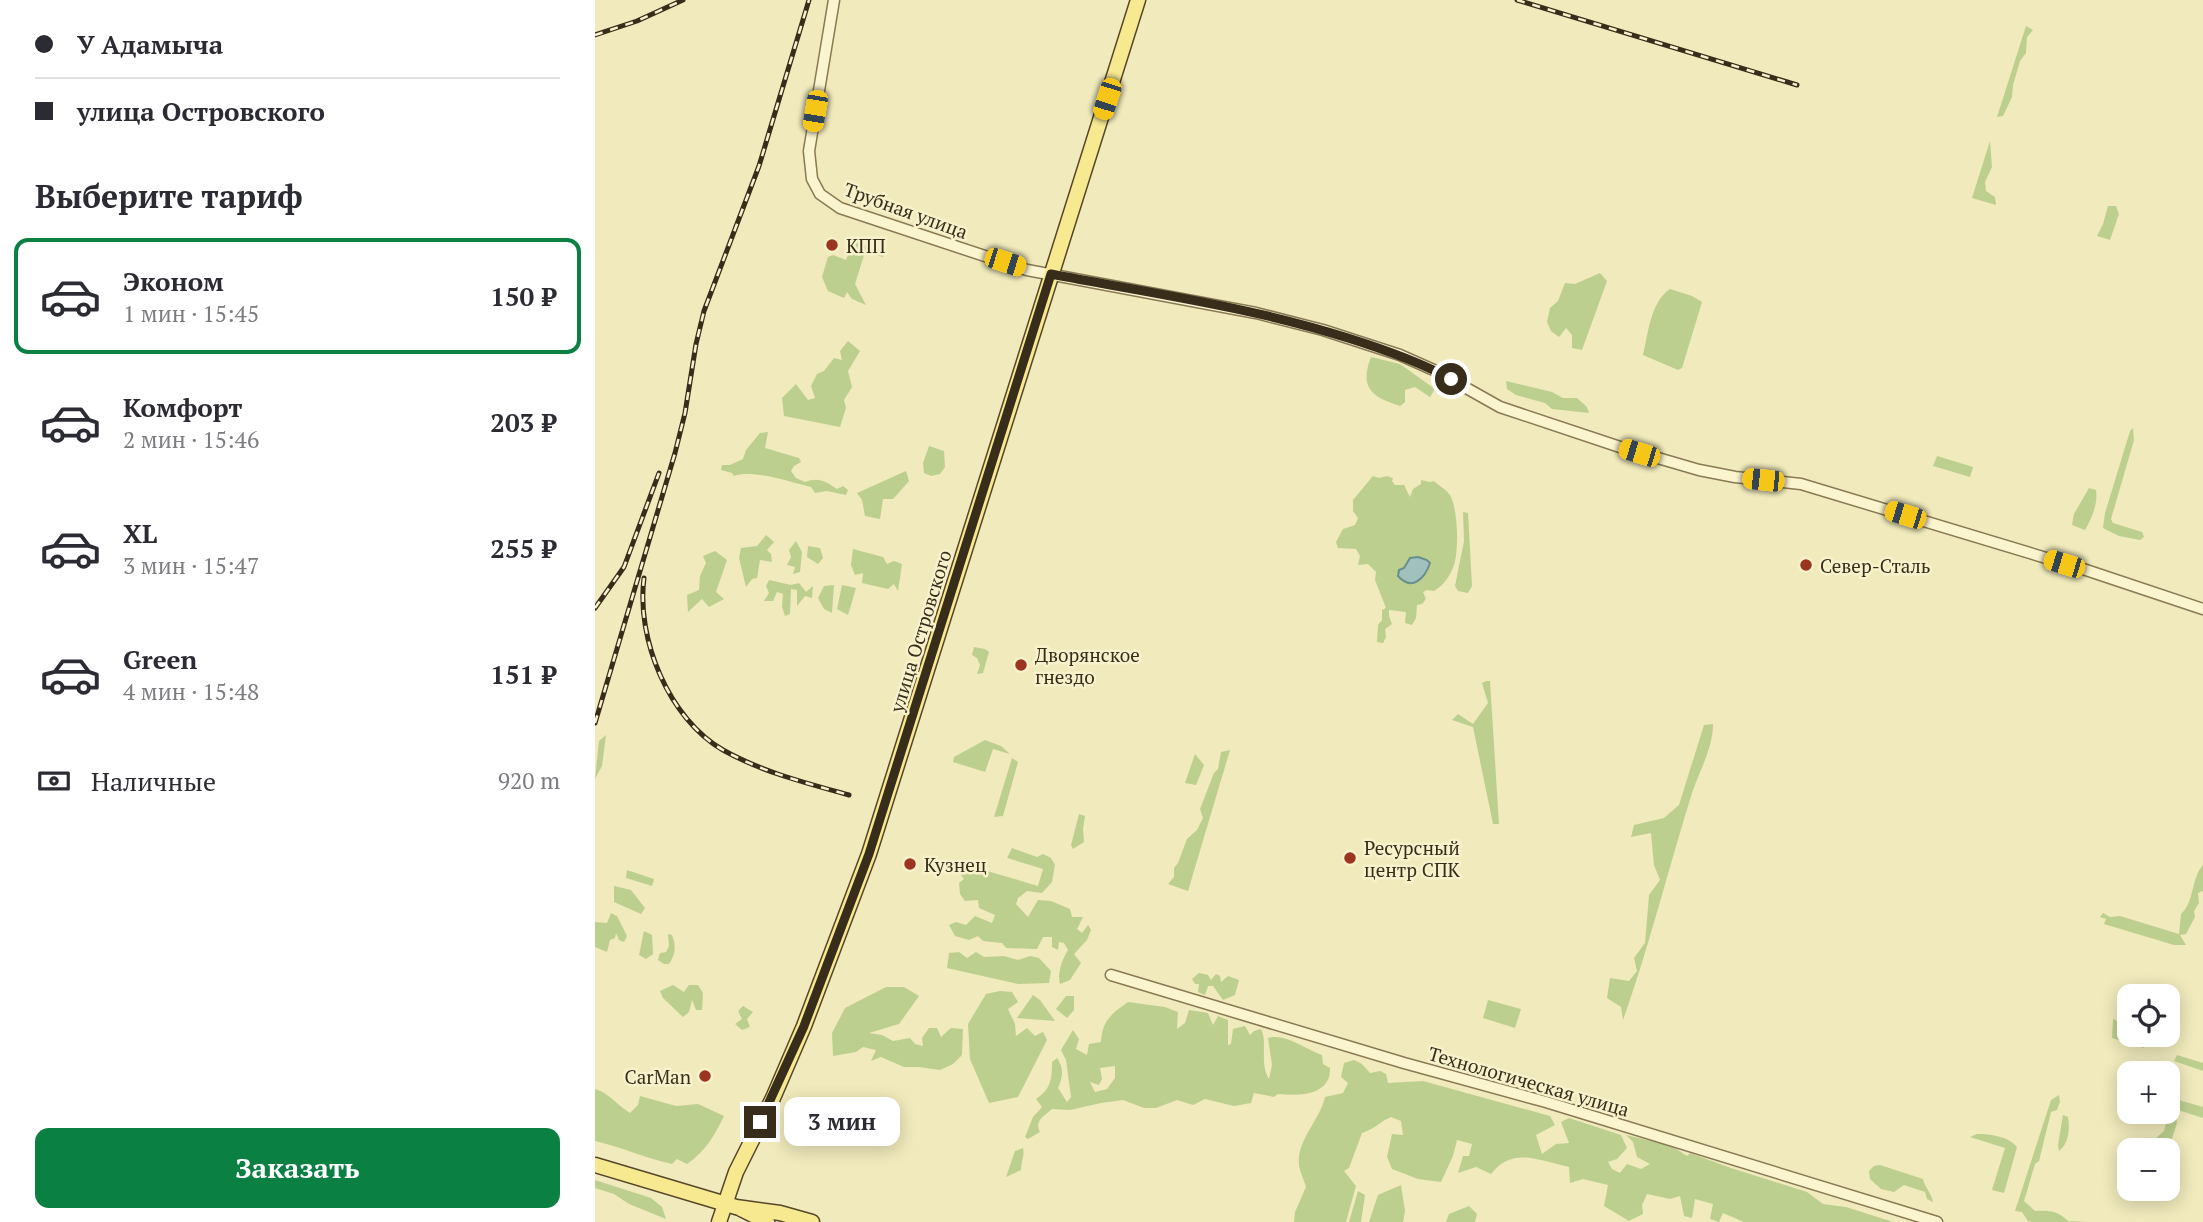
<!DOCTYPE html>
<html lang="ru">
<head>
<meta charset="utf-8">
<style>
	:root { --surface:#fff; --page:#f7f7f7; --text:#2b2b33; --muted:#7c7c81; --line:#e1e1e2; --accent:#0b8043 }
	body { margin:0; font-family:"PT Serif",serif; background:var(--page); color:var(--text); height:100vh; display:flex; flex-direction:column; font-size:26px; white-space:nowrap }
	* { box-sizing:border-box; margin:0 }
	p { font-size:23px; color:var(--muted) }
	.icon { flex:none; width:38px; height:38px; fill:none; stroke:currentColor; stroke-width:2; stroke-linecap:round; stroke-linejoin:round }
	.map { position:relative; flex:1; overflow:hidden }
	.side { display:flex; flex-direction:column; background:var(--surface); width:595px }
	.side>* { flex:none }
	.guide { display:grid; align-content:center; height:154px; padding:0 35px; background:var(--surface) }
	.buttons { position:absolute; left:1522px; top:984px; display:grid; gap:14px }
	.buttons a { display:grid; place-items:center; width:63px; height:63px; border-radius:14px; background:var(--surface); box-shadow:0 4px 18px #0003; font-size:35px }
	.end { position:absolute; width:32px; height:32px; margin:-16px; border:9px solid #372d1a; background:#fff; box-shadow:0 0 0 4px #fff }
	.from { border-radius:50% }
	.bubble { position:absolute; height:49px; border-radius:14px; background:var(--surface); box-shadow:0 4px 18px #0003; font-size:23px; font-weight:600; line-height:49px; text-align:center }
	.car { position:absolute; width:21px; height:42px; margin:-21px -10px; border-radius:9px; box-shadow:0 0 5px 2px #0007; background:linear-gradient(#f5c518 24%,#345 0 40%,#f5c518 0 76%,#345 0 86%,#f5c518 0) }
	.guide b { display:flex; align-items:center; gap:24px; height:66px; font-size:26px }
	.guide b+b { border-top:2px solid var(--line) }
	.guide i { width:18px; height:18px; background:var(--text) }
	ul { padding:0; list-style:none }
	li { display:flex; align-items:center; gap:21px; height:116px; margin:0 14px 10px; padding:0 21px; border:4px solid transparent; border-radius:14px }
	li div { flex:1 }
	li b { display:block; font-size:26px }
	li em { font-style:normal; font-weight:600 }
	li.on { border-color:var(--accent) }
	li>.icon { width:63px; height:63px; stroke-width:1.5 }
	h2 { padding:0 35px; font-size:32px; line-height:84px }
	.pay { display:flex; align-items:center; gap:18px; height:77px; padding:0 35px; font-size:26px }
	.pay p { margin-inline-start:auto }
	.primary-button { display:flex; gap:14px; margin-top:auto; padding:14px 35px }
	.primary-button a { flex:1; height:80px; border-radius:14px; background:var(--accent); color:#fff; font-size:28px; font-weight:600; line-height:80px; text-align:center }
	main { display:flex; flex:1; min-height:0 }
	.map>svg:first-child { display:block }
</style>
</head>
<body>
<main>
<section class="side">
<div class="guide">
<b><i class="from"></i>У Адамыча</b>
<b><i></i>улица Островского</b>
</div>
<h2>Выберите тариф</h2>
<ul>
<li class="on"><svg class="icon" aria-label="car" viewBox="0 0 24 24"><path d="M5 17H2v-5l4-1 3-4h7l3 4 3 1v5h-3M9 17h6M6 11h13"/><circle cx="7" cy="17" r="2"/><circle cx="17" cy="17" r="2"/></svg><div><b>Эконом</b><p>1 мин · 15:45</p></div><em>150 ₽</em></li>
<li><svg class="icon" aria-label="car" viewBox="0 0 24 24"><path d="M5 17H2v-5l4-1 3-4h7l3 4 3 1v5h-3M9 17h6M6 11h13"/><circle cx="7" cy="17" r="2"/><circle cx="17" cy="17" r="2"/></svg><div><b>Комфорт</b><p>2 мин · 15:46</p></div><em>203 ₽</em></li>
<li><svg class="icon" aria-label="car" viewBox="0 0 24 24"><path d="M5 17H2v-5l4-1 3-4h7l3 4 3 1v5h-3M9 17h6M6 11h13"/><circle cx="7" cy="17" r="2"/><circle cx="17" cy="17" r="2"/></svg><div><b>XL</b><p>3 мин · 15:47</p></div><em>255 ₽</em></li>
<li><svg class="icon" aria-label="car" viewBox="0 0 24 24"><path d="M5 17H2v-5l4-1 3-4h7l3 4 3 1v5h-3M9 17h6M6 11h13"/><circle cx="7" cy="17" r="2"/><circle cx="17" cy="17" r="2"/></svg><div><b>Green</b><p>4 мин · 15:48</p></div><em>151 ₽</em></li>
</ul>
<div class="pay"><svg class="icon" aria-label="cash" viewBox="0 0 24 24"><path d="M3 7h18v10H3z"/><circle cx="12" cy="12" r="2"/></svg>Наличные<p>920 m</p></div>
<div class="primary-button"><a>Заказать</a></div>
</section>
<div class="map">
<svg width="1608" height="1222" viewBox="0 0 1608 1222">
	<rect width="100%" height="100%" fill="#f0eabc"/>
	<g fill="#bdcf8f" fill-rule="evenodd">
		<path d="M1431,26L1438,30L1432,37L1431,53L1425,61L1418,85L1417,97L1408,116L1402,117Z"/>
		<path d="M1395,141L1397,167L1390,182L1391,191L1400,197L1401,205L1377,198Z"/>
		<path d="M1513,206H1521L1524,214L1515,240L1502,236L1508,224Z"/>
		<path d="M253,240L289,251L288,257L270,252L260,284L271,305L257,299L252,292L249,298L233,291L227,277L233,257L238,255L251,260L253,255Z"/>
		<path d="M1005,273L1012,281L987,350L977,348V335L971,328L964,337L956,331L952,322L955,308L963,301L970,283L980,284Z"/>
		<path d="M1075,289L1097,296L1107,302L1087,368L1083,370L1048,355C1053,334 1056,301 1075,289Z"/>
		<path d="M253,341L265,351L253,371L257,387L249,400L251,408L245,427L189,416L187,398L201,384L213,400L220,398L216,386L222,374L229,371L239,358L247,360L245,351Z"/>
		<path d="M776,357L805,364L840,389L835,397L820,387L810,390V402L805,406C777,397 764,388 776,357Z"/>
		<path d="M911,381L957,392L968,398H982L992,407L994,413L957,409L950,403L921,395L912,389Z"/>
		<path d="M1538,428L1539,440L1516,519L1518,523L1547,532L1549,537L1545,540L1524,536L1508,528L1510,513L1535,431Z"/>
		<path d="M173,432L170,448L204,458L206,462L199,466L196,471L201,478L210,482C224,477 230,481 242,489L248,486L253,490L251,495L232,491L220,493L216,487C196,482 158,469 139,476L137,473L126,470L127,465H135L148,459L151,450L165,433Z"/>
		<path d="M334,446L349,451L350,467L345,474L336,476L329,473L328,463Z"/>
		<path d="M1342,456L1378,467L1375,477L1338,466Z"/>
		<path d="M311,471L314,481L298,499H288L285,519L270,516L267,500L262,493Z"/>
		<path d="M778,476L784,478L792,476L798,478L797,481L800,485H809L815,497L818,489L826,484V480L835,482L839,481C844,486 851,489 855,495C863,509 864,550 859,565C855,576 849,585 839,591L832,590L828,592L831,599L827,604L822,605L821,618L817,625L810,623L811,612L794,610V616L797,624L790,629L791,637L788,643L782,642L783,625L787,620V610L791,608L780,580L781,572L773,564L763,565L765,556L761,549L743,548L741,542L748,529L760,525L763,518L758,511V500ZM823,557L832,560V572C824,581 818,584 806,581L804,570L809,568L815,558Z"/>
		<path d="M1494,488L1501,490C1503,504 1497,518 1490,530L1477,525L1479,514Z"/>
		<path d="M868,512L873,513L877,586L873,593L863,591L860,586L869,541Z"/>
		<path d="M171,535L179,542L172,550L176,554L177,562L165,560L162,578L157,579L151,587L144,558L146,548L162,546Z"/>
		<path d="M201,541L207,552L205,572L198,574L200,567L192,565L196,557L194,550Z"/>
		<path d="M213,546L225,548L228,558L223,564L212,557Z"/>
		<path d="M258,549L288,557L292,564L299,561L307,564L303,591L299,584L293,589L267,583L268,573L260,575L256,565Z"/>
		<path d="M120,551L132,560L121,592L129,599L114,607L107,599L93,612L92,595L104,590L105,576L111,563L108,556Z"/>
		<path d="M174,580L196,585L204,583L211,592L218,586L217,598L210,596L202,606V590L196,589L195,614L190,616L187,607L188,594L182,592L178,601H169L174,593L171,586Z"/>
		<path d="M239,585L237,613L229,609L223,598L229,586Z"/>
		<path d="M247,585L261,588L253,615L242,609Z"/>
		<path d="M379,647L390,649L394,652L388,673L382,674L385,665L382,658L377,655Z"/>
		<path d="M891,681H895L904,824H898L878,727L857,720L863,714L878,724L893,703L887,683Z"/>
		<path d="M1118,724C1118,747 1106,768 1098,790C1074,866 1055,944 1028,1020L1026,1007L1012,998L1015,978L1034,981L1042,971L1039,958L1050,943L1054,895L1065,880L1059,865L1056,833L1036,837L1039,825L1069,818L1084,805L1109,725Z"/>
		<path d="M11,735L7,766L0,779L4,741Z"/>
		<path d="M390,740L406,746L415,754L398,749L390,772L358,762L359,757Z"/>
		<path d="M635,750L593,891L573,884L579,877V868L583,863L592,839L602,830L608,818L605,809L619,773L623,769L626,752Z"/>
		<path d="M600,754L609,765L601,785L590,783Z"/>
		<path d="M417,758L423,762L408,816L399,817Z"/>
		<path d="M484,814L490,816L488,829L489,842L478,849L476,845Z"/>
		<path d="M417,848L442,857L448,854L456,858L460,865L457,882L447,893L432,891L423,898L421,904L433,917L443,900L456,901L475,909L477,917H488L482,929L487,933L493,925L496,930L492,940L479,954L486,963L475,980L465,984C462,973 467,960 473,950L469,943L464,942L463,950L457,947V937H448L442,949L411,948L407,943L388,941L383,936L374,940L360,936L354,925L361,922L371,925L380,916L397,923L400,915L384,908L383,900L370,901L365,894L364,883L369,879L362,869L375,866L443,886L448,869L412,858Z"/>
		<path d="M1608,865V891L1603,893L1604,903L1599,911L1600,917L1591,934L1585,935L1591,945H1579L1509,924L1511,919L1505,917L1508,913L1515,917L1525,916L1584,934L1586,914C1600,901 1596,878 1608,865Z"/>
		<path d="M32,870L59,879L57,886L31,878Z"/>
		<path d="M19,886L36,890L50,908L46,914L19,902Z"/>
		<path d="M16,913L22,916L32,936L29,942L24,940L21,933L20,938L15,940L12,952L0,947V922L12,923Z"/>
		<path d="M49,931L57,935L58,954L51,959L44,955Z"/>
		<path d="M73,934L77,935C81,945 81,954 74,964H69L63,960L65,953L71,952L74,946Z"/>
		<path d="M364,952L372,958L381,952L389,957L409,956L423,960L435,956L444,958L456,971L454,983L423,984L352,968L354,953Z"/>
		<path d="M604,973L613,975L616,980L621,974L625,976L626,982L633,976L644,980L640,995L628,1000L618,986H613L610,995L603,992L604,984H600L597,979Z"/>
		<path d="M78,985L89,992L94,985H103L108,993L107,1010H101L97,1000L94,1012L88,1017L68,998L65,991Z"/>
		<path d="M291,987H309L324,996L304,1024L274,1033L287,1035L298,1041L315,1038L320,1044L328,1046L327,1038L334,1028H342L346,1037L356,1028L368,1029L367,1055L358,1064L345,1070L324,1067H309L286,1057L276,1061L281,1050L268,1047L261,1052L238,1056L237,1033L250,1008Z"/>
		<path d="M405,991L417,992L423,1002L413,1009L420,1024L421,1036L432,1028L440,1036L448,1032L452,1040L423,1097L394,1103L375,1059L373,1024L391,994Z"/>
		<path d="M438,995L445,1000L460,1021L422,1018Z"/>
		<path d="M471,996H479V1010L472,1018L461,1009Z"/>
		<path d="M893,1000L926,1009L920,1028L888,1018Z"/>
		<path d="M533,1002L570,1007L583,1012L582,1029L590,1023L594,1010L613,1013L618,1025L623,1016L633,1020V1045L636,1044L638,1029L650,1026L655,1035L659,1031L666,1029C673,1042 664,1063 674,1079L677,1065L673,1038C690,1033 710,1049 727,1055L728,1064L735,1068C736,1096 704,1096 683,1094L679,1097L659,1093L656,1103L639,1106L610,1099L598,1105L582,1100L561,1108H549L528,1100L506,1103L475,1110L457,1109C449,1116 439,1121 445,1132L433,1139L430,1137L438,1117L447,1107L441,1099C456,1089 457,1079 457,1062L462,1058C469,1068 468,1077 463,1088L472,1102L476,1097L471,1060L466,1050L478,1030L484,1039L481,1049L492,1055L494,1044L506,1042C507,1021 516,1014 533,1002ZM520,1066V1078L512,1089L500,1092L495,1082L504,1085L507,1079L505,1068Z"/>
		<path d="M148,1006L158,1012L152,1019L155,1027L147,1030L140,1024L147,1019L143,1011Z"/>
		<path d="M1518,1019L1533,1026L1535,1034L1555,1035L1549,1048L1517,1038Z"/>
		<path d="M1582,1055L1608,1063V1071L1579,1061Z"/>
		<path d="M759,1060L767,1064L775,1073L785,1071L791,1074L793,1083L828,1081L955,1116L960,1125L941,1135L947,1154L961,1144L974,1143L966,1122L974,1118L1026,1135L1032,1148L1022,1159L1013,1162L1017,1169L1025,1173L1032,1164L1046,1169L1055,1164L1042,1157L1038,1142L1031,1135L1077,1146L1092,1156L1095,1153L1133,1167L1212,1192L1228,1204L1251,1207L1298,1222H1149L1128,1213L1124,1222L1115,1219L1118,1204L1100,1199L1097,1218L1089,1216L1085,1196L1075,1199L1052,1194L1047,1205L1048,1214L1034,1221L1009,1206L1013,1185L988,1179L975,1183L974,1167C944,1161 918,1146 896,1174L881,1167L863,1173L868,1156H874L877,1144L862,1140L858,1156L846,1182L823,1179L797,1169L792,1157L797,1134L808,1135L806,1121L796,1117C784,1122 780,1129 767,1133L754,1168L749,1171L761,1186L751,1222H699L700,1212L711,1187C709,1180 705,1172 704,1165C701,1141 725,1120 730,1097L748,1093L753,1083L746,1077L749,1063Z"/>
		<path d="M0,1089C14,1093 22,1105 35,1113L43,1105L45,1096L81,1106L103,1104L129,1116C120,1135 110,1152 92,1164L82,1159L77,1164C50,1158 26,1147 0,1141Z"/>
		<path d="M1464,1095L1465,1102L1462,1110L1456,1112L1444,1161L1440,1164L1429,1201L1440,1211C1453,1210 1464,1211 1473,1221L1492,1222H1437L1433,1221L1427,1212L1420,1211L1456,1100Z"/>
		<path d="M1573,1097L1608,1107V1118L1580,1109L1582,1123L1573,1151L1558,1150L1561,1138L1569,1131L1575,1108L1573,1105Z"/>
		<path d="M1468,1115L1473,1117C1475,1129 1474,1143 1464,1151L1463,1145Z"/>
		<path d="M1382,1134C1395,1134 1413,1136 1422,1147L1409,1193L1397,1190L1410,1148L1375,1137Z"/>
		<path d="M428,1148C430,1156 426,1162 426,1170L411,1177L420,1151Z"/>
		<path d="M1285,1165L1328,1179C1330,1188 1336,1192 1338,1202L1332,1199L1330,1192L1309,1185L1299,1192L1286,1189L1275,1179L1274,1171L1279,1166Z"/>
		<path d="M0,1180L56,1198L67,1207L71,1219L34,1204L19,1194L0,1188Z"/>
		<path d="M806,1185L810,1211L808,1222H774L783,1195Z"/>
		<path d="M763,1191L770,1195L766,1222H754Z"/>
		<path d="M874,1206L882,1214L880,1222H851L854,1214Z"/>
	</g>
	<path fill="#a0c1bd" stroke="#678f8c" stroke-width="2" d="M823,557L832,560L835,563C830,578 817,592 803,576L804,570L809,568L815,558Z"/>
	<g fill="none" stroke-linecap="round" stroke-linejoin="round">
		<g stroke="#897954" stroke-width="13">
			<g id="minor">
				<path d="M239,0L214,151L217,179L225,194L245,208L432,270L661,313L728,330L805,355L841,371L905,407L1025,447L1104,470L1140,477L1206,484L1491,570L1608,609"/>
				<path d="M516,975L809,1063L951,1102L1342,1222"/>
			</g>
		</g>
		<g stroke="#564629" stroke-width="17">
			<g id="major">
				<path d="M0,1165L141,1207L185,1213L217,1222"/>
				<path d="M146,1209L172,1222"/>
				<path d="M124,1222L141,1172L178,1098L209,1026L274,854L543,0"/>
			</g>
		</g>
		<use href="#minor" stroke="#fbf5cf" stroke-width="10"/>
		<use href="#major" stroke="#f7e990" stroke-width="14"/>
		<g stroke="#372d1a" stroke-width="5">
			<g id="rail">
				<path d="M922,0L1202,85"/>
				<path d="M0,35L42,21L88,0"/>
				<path d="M49,578C41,639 74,719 128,750C167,772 211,783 254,795"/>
				<path d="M0,608L29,567L64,473"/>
				<path d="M0,723L80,453L90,413L101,344L109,311L164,166L214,0"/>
			</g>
		</g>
		<use href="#rail" stroke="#f7f2cc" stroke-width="2.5" stroke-dasharray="8" stroke-linecap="butt"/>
	</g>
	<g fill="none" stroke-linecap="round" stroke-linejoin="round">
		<path stroke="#372d1a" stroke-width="9" d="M165,1122L209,1026L274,854L456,274C555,293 656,307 753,338C788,349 823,361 856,379"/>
	</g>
	<g fill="#9b3521" stroke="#f7f2cc" stroke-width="2.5">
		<circle cx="237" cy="245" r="7"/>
		<circle cx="1211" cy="565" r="7"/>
		<circle cx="426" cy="665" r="7"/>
		<circle cx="755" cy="858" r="7"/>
		<circle cx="315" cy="864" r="7"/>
		<circle cx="110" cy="1076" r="7"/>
	</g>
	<g text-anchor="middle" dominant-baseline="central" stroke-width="5" stroke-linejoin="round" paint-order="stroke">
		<g font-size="19" fill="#372d1a" stroke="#f7f2cc">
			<text transform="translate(311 210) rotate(20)">Трубная улица</text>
			<text transform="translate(325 631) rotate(-73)">улица Островского</text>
			<text transform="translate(934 1081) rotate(16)">Технологическая улица</text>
		</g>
		<g font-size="19" fill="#372d1a" stroke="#f7f2cc" text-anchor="start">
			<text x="251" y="245">КПП</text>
			<text x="1225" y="565">Север-Сталь</text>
			<text x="440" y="654">Дворянское<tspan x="440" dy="22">гнездо</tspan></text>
			<text x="769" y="847">Ресурсный<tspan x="769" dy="22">центр СПК</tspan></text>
			<text x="329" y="864">Кузнец</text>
			<text x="96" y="1076" text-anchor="end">CarMan</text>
		</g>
	</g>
</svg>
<div class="buttons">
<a><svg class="icon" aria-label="locate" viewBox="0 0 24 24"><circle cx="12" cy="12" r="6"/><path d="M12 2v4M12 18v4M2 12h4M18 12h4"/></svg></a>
<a>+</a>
<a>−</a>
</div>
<i class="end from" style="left:856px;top:379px"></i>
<i class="end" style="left:165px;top:1122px"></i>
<div class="bubble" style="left:189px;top:1097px;width:116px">3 мин</div>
<i class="car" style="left:512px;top:99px;rotate:198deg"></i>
<i class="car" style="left:220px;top:111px;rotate:190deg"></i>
<i class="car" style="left:410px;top:262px;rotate:108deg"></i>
<i class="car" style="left:1044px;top:453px;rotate:287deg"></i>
<i class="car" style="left:1168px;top:480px;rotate:276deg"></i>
<i class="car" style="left:1310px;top:515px;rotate:287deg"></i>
<i class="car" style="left:1469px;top:564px;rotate:287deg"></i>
</div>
</main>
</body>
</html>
